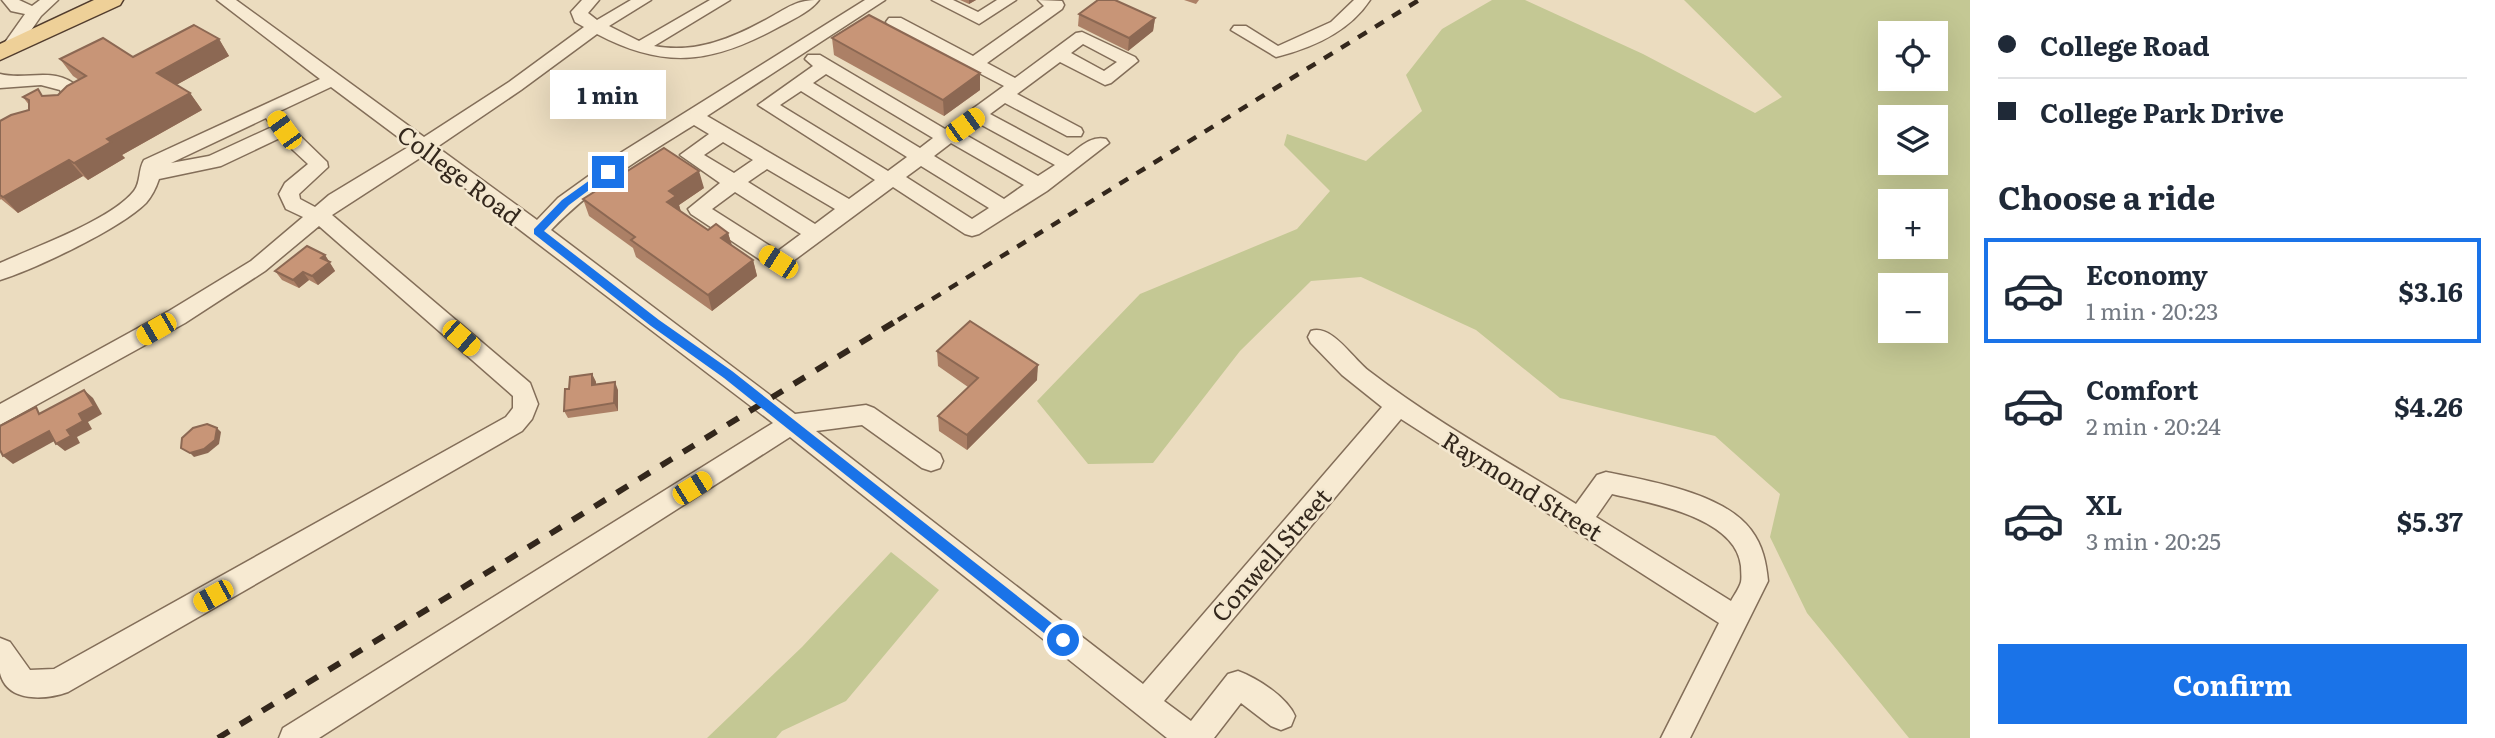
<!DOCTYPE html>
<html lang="en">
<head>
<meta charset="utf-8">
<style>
	:root { --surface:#fff; --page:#f6f6f7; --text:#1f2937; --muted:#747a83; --line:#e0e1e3; --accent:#1a73e8 }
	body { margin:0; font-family:Literata,serif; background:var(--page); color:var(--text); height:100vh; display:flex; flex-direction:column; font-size:26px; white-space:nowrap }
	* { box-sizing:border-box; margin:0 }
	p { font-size:23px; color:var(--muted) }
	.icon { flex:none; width:38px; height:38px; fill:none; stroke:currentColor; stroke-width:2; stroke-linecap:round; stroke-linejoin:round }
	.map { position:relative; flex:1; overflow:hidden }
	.drawer { display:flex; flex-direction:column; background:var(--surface); width:525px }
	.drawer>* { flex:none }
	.top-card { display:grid; align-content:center; height:154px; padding:0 28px; background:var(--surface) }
	.fabs { position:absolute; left:1878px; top:21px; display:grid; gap:14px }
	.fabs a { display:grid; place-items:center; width:70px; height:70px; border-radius:0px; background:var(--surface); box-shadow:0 7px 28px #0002; font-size:35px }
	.end { position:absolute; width:32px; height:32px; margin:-16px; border:9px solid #1a73e8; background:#fff; box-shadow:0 0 0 4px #fff }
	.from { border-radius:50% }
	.bubble { position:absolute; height:49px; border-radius:0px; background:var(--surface); box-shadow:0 7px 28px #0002; font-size:23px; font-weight:700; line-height:49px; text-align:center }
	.car { position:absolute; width:21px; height:42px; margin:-21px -10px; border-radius:9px; box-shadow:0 0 5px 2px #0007; background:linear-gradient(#f5c518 24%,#345 0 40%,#f5c518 0 76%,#345 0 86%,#f5c518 0) }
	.top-card b { display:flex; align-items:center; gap:24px; height:66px; font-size:26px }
	.top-card b+b { border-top:2px solid var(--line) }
	.top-card i { width:18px; height:18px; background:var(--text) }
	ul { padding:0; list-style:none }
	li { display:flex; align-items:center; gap:21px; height:105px; margin:0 14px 10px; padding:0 14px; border:4px solid transparent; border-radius:0px }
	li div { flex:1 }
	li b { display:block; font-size:26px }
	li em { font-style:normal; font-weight:700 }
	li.selected { border-color:var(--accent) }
	li>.icon { width:63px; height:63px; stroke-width:1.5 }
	h2 { padding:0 28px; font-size:32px; line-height:84px }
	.action { display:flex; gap:14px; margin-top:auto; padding:14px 28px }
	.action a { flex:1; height:80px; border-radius:0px; background:var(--accent); color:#fff; font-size:28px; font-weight:700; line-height:80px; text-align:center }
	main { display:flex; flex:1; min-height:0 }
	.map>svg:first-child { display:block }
</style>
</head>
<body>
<main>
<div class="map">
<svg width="1970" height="738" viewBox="0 0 1970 738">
	<rect width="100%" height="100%" fill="#ebdcbf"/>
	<g fill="#c4c894" fill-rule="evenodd">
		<path d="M1492,0H1525L1643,54L1755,113L1782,97L1684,0H1970V738H1909L1807,613L1770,537L1780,494L1715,436L1560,398L1476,330L1361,277L1311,281L1240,351L1153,463L1088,464L1037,401L1140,294L1297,229L1330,191L1284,145L1287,134L1366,161L1422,111L1406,75L1442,29ZM1936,33V79H1890V33ZM1936,117V163H1890V117ZM1890,201H1936V247H1890ZM1890,285H1936V331H1890Z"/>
		<path d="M891,552L939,590L846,701L782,731L776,738H707L802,647Z"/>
	</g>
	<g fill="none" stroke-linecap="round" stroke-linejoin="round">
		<g stroke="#836e59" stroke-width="3">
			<g id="minor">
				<path d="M2,0H19L32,6L40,0H58L41,16L16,52L10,53L1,48L25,14L11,11Z"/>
				<path d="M217,0H236L424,137L509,82L584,27L575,22L571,12L582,0H599L588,13L597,20L631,0H651L609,26L639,41L710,0H730L654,46C696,54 733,38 769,18C789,7 796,0 819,0C809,13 789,21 775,29C710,64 663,69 597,34L521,90L437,147L537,220L558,198L622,152L865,0H885L707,116L849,199L875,180L758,105L813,66L805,59L808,55H820L945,129L1004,86L889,26L886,22L889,18H901L973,56L1044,6L1038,0L1062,1L1064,5L1062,9L987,63L1015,78L1076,33L1082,32L1135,57L1138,61L1111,83L1105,85L1060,62L1017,94L1081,128L1083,132L1081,136H1067L1005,103L990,114L1068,156C1079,148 1091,135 1106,139L1109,143L1047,191L979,234L972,236L965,234L893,187L785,267L778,270L771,267L691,214L688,209L720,183L680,155L709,134L694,125C644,156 592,187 551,230L795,414L866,405L874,408L940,454L943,461L940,468L931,471L922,468L862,425L816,431L1143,684L1382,407L1342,375L1311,343L1308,337L1311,331C1332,324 1353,359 1369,371C1434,421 1507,461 1576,504L1597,475L1606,472C1649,481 1724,493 1751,530C1763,546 1766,562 1768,581L1690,738H1661L1719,623L1401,419L1164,701L1191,721L1228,674L1238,671C1257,678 1287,697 1295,716L1291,726L1281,730L1271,726L1241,703L1214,738H1167L790,437L319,738H279L283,728L773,423L423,156L332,215L530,383L538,404L532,419L522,431L68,692C46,700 7,703 0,673C0,662 0,649 0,638L10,642L30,670L54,669L506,417L513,408V396L319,226L265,271L185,323L0,425V404L169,311L251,261L303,217L286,209L279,194L285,183L308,164L280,138L221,166L159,179C156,188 152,196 146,203C120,229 35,269 0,280V263C35,247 111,220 134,191C141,182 138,170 144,160L320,79ZM1083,44L1117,62L1104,71L1071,53ZM826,74L933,138L920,148L813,83ZM331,87L410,146L329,195L315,207L300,199L299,194L328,167L327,162L295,131L280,111ZM801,91L907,157L888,171L780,105ZM266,118L272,127L209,156L171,163ZM978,123L1055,165L1038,176L964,134ZM723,142L753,160L734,173L704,155ZM951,143L1024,185L1004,199L934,156ZM921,166L989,208L972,219L906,177ZM767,169L835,209L815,224L748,182ZM735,192L801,234L778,251L712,209ZM1612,494C1650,503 1736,517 1741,566C1741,571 1742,577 1741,582C1739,589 1734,595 1731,601L1596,517Z"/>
				<path d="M932,0H953L978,12L997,0H1016L979,24Z"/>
				<path d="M1354,0H1370C1349,32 1312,48 1276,57L1231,30L1234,26H1246L1278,46L1331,22Z"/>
				<path d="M0,74C27,81 56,65 79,88L81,98L70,110H56L54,106L63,96L60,90L41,85L0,88Z"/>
			</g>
		</g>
		<g stroke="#513c2d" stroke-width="3">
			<path id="major" d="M94,0H123L120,5L0,60V44Z"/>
		</g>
		<use href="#minor" fill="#f7ead2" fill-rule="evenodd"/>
		<use href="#major" fill="#eed098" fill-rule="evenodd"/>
		<path stroke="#33271c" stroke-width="4.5" stroke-dasharray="10 10" stroke-linecap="butt" d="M898,320L1419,0"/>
		<path stroke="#33271c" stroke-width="6" stroke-dasharray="13 13" stroke-linecap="butt" d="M218,738L901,318"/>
	</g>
	<g fill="#ac8066">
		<path d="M960,0H976L969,4Z"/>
		<path d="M1184,0H1199L1196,4Z"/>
		<path d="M1079,14L1155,18L1153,31L1128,51L1078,26Z"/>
		<path d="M832,38L980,90L944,116L834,55Z"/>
		<path d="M219,39L229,56L176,85L190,93L202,110L122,155L125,158L88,180L83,176L18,213L1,199L0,200V121L29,110V105L23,97L58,95L79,80L73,76L60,59L133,57Z"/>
		<path d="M704,188L679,205L681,212L708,230L728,233L732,246L753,260L757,276L712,311L636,257L633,248L589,216L583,199Z"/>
		<path d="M325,255L335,271L318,285L309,280L299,288L282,280L275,271Z"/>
		<path d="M937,351L1037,380L967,450L939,431L938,416L968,387L938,366Z"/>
		<path d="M592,374L596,382V384L618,390V411L568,418L564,411L569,389Z"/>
	</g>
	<g fill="#8c6853">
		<path d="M969,0H976L969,4Z"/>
		<path d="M1155,18L1153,31L1128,51L1129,38Z"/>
		<path d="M219,39L229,56L169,89L157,73Z"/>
		<path d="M980,73V90L944,116L943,100Z"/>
		<path d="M190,93L202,110L122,155L125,158L88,180L74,163L107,139Z"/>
		<path d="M69,160L83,176L18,213L3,197Z"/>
		<path d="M699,171L704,188L679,205L681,212L667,202L669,191Z"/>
		<path d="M728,233L733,249L721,238Z"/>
		<path d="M325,255L335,271L318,285L312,276L321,258Z"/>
		<path d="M753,260L757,276L712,311L708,295Z"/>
		<path d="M303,272L309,280L299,288L293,280Z"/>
		<path d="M1038,365L1037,380L967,450V435Z"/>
		<path d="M592,374L596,382L595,393L592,385Z"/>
		<path d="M615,382L618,390V411L614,403Z"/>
		<path d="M84,390L93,398L102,414L88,422L92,429L77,437L80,443L65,451L56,444L79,414Z"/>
		<path d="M217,428L221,432L219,444L208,453L194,457L190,453Z"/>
		<path d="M49,431L58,439L13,464L3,456Z"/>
	</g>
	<g fill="#c89577" stroke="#8c6853" stroke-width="2">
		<path d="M1098,0H1115L1155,18L1129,38L1079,14Z"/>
		<path d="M869,15L980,73L943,100L832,38Z"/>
		<path d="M194,25L219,39L157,73L190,93L107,139L111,142L74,163L69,160L3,197L0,195V121L11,115L29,110V100L23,97L38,89L42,96L58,95L67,86L86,76L60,59L103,38L133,57Z"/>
		<path d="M664,148L699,171L669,191L676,196L667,202L708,230L716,224L728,233L721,238L753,260L708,295L631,240L635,237L583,199Z"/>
		<path d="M307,246L325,255L321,258L330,262L312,276L303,272L293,280L275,271Z"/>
		<path d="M970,321L1038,365L967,435L938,416L978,378L937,351Z"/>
		<path d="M592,374V385L615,382L614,403L564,411L565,389H569L570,377Z"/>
		<path d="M84,390L94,406L79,414L83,421L67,430L71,436L56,444L49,431L3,456L0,450V426L36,407L39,414Z"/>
		<path d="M207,424L217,428L215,440L204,449L190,453L181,448L182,438L193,428Z"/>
	</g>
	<path fill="#1a73e8" d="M604,170L613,172L569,205L544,231L659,320L732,371L1068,636V645H1059L724,378L651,326L534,234V229L562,200Z"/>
	<g text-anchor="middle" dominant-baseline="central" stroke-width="5" stroke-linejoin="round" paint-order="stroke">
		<g font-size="24" fill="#33271c" stroke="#f3e7cf">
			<text transform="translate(460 174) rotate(37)">College Road</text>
			<text transform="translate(1523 485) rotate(32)">Raymond Street</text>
			<text transform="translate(1270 554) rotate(-49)">Conwell Street</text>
		</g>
	</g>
</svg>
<div class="fabs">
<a><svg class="icon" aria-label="locate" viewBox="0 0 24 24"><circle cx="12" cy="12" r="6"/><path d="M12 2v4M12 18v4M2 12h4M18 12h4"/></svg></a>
<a><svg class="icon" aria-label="layers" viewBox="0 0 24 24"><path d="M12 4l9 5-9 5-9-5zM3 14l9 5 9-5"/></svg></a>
<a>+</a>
<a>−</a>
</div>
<i class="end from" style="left:1063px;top:640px"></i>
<i class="end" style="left:608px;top:172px"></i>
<div class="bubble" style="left:550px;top:70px;width:116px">1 min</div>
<i class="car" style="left:965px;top:125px;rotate:54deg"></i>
<i class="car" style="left:284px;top:130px;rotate:324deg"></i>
<i class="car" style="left:778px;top:262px;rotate:303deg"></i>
<i class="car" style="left:156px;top:329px;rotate:240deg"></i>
<i class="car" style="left:461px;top:338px;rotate:131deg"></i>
<i class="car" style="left:692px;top:488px;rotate:58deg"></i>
<i class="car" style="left:213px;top:596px;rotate:241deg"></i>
</div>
<section class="drawer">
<div class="top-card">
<b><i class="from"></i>College Road</b>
<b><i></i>College Park Drive</b>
</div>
<h2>Choose a ride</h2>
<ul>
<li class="selected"><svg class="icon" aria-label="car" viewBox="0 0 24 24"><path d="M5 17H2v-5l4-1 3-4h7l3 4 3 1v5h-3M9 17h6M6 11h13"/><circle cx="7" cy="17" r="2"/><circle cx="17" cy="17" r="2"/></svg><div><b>Economy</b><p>1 min · 20:23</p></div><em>$3.16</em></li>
<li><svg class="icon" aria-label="car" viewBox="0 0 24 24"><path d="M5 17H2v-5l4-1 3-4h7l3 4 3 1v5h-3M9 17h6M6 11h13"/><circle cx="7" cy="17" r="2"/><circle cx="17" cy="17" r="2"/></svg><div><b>Comfort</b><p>2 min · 20:24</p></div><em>$4.26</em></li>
<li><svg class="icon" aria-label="car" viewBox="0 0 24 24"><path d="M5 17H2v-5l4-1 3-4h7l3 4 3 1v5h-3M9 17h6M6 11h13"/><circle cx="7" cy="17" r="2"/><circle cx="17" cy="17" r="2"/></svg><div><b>XL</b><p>3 min · 20:25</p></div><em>$5.37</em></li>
</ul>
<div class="action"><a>Confirm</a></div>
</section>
</main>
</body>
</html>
